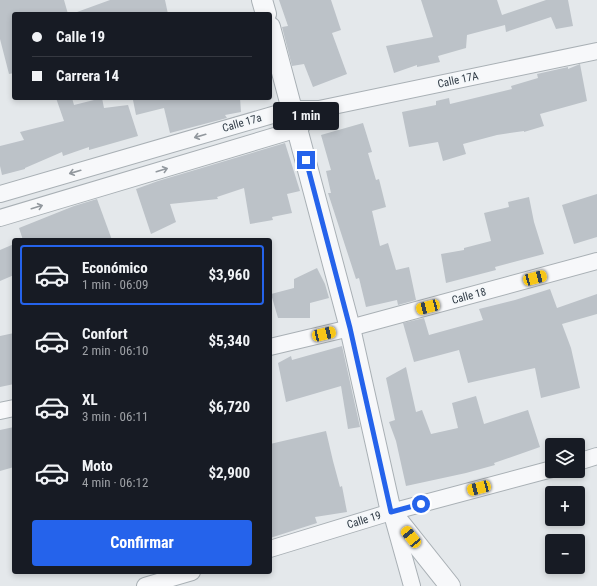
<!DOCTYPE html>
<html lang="es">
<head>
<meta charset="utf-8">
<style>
	:root { --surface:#171b24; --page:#242831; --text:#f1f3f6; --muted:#9ea1a6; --line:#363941; --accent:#2563eb }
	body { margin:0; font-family:"Roboto Condensed",sans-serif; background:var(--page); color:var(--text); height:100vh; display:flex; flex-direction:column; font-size:15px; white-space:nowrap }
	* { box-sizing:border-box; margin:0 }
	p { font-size:13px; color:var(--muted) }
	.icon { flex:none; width:22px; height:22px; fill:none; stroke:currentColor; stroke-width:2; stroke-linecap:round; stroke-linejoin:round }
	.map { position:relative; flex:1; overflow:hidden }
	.sheet { position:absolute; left:12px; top:238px; width:260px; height:336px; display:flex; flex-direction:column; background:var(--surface); border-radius:4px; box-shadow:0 2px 6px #0003 }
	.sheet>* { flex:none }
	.guide { position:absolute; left:12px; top:12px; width:260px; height:88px; border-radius:4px; box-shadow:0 2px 6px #0003; display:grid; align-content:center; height:88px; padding:0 20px; background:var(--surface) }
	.controls { position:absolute; left:545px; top:438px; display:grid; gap:8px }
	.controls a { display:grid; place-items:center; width:40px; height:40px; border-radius:4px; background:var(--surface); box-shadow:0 2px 6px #0003; font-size:20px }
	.end { position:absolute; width:18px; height:18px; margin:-9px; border:5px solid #2563eb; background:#fff; box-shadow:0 0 0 2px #fff }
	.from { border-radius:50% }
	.bubble { position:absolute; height:28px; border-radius:4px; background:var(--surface); box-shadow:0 2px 6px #0003; font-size:13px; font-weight:700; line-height:28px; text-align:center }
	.car { position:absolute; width:12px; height:24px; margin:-12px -6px; border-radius:5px; box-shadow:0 0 3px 1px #0007; background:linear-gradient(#f5c518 24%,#345 0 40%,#f5c518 0 76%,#345 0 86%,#f5c518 0) }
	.guide b { display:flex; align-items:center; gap:14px; height:38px; font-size:15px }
	.guide b+b { border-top:1px solid var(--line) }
	.guide i { width:10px; height:10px; background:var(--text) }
	ul { padding:7px 0 0; list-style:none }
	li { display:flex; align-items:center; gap:12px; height:60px; margin:0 8px 6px; padding:0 12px; border:2px solid transparent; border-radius:4px }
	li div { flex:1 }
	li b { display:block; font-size:15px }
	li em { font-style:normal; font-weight:700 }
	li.active { border-color:var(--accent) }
	li>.icon { width:36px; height:36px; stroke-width:1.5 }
	.action { display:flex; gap:8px; margin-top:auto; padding:8px 20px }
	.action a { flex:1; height:46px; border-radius:4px; background:var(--accent); color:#fff; font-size:16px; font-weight:700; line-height:46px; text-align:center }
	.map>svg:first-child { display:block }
</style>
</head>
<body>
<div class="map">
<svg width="597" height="586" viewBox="0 0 597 586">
	<rect width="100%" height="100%" fill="#e4e8eb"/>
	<g fill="#bcc2c8">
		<path d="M0,0H64L68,14H14V73L9,74L0,39Z"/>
		<path d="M110,0H165L168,14H77V12Z"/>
		<path d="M279,0H331L341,30L332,33L347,74L313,87L304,64L292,66L282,27L288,26Z"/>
		<path d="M421,0H497L504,21L502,15L546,0H568L573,26L556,29L551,17L506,32L505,25L467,35L466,48L438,56L440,62L417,67V65L394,73L386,46L433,37Z"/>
		<path d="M580,64L587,101L540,114L544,126L524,132V131L497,135L463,144L466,154L443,161L438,142L409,147L402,112L436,105V101L449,98L450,104L512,89L511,86L538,78L537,74L568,67V69Z"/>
		<path d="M56,98H72L74,105L102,98L104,108L128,105L138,136L89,150V147L63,156L62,152L25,168V169L2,175L0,166V146L24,140L20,132L64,121Z"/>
		<path d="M142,98H240L241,112L225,115L227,118L170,133L164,108L136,115L133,100Z"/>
		<path d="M363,123L372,152L368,153L376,180L379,179L386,207L372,211L380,246L388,243L396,270L409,267L416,300L398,305L397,300L366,307L359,278L356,279L328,193H331L326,171L331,170L321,135Z"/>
		<path d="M285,143L300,191L287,194L292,213L272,217L273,220L250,224L244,188L217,197L218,199L170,204L176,222L151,234L136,189L158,181Z"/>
		<path d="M597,194V237L574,244L562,205Z"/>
		<path d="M529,197L534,222L544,254L495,267L496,270L446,283L441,254L464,250V248L491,241L484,213L509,207L508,202Z"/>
		<path d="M97,199L112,240H23L19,228L74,206Z"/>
		<path d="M14,244V275L0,281V250Z"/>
		<path d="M317,268L325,284L329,298L310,303V318H278L271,294L294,288V279Z"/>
		<path d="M550,289L557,308L597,294V314L562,324L571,348L580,388L541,398L535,368L468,383L459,350L414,362L403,323L424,318L429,335L483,320L479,309L515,300Z"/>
		<path d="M14,333V384L0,387V336Z"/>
		<path d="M342,346L360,427L348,429L341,386L286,402L278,363L291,356L292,360Z"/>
		<path d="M406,367L416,412L422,410L431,434L458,428L452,403L476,396L484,424L528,410L540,447L494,463L495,465L466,473L406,486L396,441L389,422L395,420L386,378Z"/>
		<path d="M14,427V467L0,471V430Z"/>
		<path d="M326,431L333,461L340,487L342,486L347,512L315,517L317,523L270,538V444Z"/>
	</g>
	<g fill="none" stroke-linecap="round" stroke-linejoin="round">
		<g stroke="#a9b0b5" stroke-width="18">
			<g id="minor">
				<path d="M0,194L293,109H319L597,51"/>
				<path d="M0,218L298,129L319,109"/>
				<path d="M270,347L350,328L597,261"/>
				<path d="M0,411L14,408"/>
				<path d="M578,462L597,456"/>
				<path d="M393,518L412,586"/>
				<path d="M270,549L391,512L552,469"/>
				<path d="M145,586L192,572"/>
			</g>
		</g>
		<g stroke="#a9b0b5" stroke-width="22">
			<g id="tertiary">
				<path d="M262,0L266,14"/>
				<path d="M270,27L350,328L391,512L450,586"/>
			</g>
		</g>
		<use href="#minor" stroke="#f7f8fa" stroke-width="16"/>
		<use href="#tertiary" stroke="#f7f8fa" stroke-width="20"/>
	</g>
	<defs><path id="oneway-shaft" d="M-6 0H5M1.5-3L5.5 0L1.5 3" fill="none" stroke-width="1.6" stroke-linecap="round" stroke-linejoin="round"/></defs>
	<g stroke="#92989e">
		<use href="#oneway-shaft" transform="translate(200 136) rotate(164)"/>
		<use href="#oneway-shaft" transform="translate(162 170) rotate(-17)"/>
		<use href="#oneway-shaft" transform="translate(75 172) rotate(164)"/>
		<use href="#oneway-shaft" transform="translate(37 207) rotate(-17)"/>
	</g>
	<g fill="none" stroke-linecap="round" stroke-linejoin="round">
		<path stroke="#2563eb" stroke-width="5" d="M306,160L350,328L391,512L421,504"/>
	</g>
	<g text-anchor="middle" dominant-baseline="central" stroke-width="4" stroke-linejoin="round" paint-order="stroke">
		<g font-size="11" fill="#2d3843" stroke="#f4f7f9">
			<text transform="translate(458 80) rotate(-12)">Calle 17A</text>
			<text transform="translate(242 123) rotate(-16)">Calle 17a</text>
			<text transform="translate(469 296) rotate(-15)">Calle 18</text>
			<text transform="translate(364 520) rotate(-17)">Calle 19</text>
		</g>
	</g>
</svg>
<div class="controls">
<a><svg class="icon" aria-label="layers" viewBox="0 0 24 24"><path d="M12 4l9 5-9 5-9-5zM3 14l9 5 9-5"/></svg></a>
<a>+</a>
<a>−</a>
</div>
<i class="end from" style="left:421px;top:504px"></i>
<i class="end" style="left:306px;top:160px"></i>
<div class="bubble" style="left:273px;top:102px;width:66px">1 min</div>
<i class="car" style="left:535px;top:278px;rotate:75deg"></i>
<i class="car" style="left:428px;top:307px;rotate:255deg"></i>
<i class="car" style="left:324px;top:334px;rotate:77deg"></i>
<i class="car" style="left:479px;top:488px;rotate:255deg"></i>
<i class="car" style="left:411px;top:537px;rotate:321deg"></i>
<div class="guide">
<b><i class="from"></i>Calle 19</b>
<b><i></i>Carrera 14</b>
</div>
<section class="sheet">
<ul>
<li class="active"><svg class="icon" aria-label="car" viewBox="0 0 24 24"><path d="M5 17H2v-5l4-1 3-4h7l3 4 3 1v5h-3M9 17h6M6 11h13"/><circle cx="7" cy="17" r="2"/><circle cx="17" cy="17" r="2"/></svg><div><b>Económico</b><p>1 min · 06:09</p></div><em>$3,960</em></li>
<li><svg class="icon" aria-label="car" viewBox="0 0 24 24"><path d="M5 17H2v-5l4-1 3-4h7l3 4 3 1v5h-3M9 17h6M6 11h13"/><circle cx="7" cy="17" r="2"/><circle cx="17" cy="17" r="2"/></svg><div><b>Confort</b><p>2 min · 06:10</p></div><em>$5,340</em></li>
<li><svg class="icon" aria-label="car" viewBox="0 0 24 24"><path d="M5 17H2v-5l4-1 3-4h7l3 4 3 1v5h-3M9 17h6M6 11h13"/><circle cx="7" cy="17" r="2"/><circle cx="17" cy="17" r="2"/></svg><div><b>XL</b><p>3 min · 06:11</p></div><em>$6,720</em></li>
<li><svg class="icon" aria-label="car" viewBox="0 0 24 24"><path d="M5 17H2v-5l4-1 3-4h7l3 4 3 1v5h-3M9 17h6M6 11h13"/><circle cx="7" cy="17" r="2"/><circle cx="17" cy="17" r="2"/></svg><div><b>Moto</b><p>4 min · 06:12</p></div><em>$2,900</em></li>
</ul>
<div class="action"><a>Confirmar</a></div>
</section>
</div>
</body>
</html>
